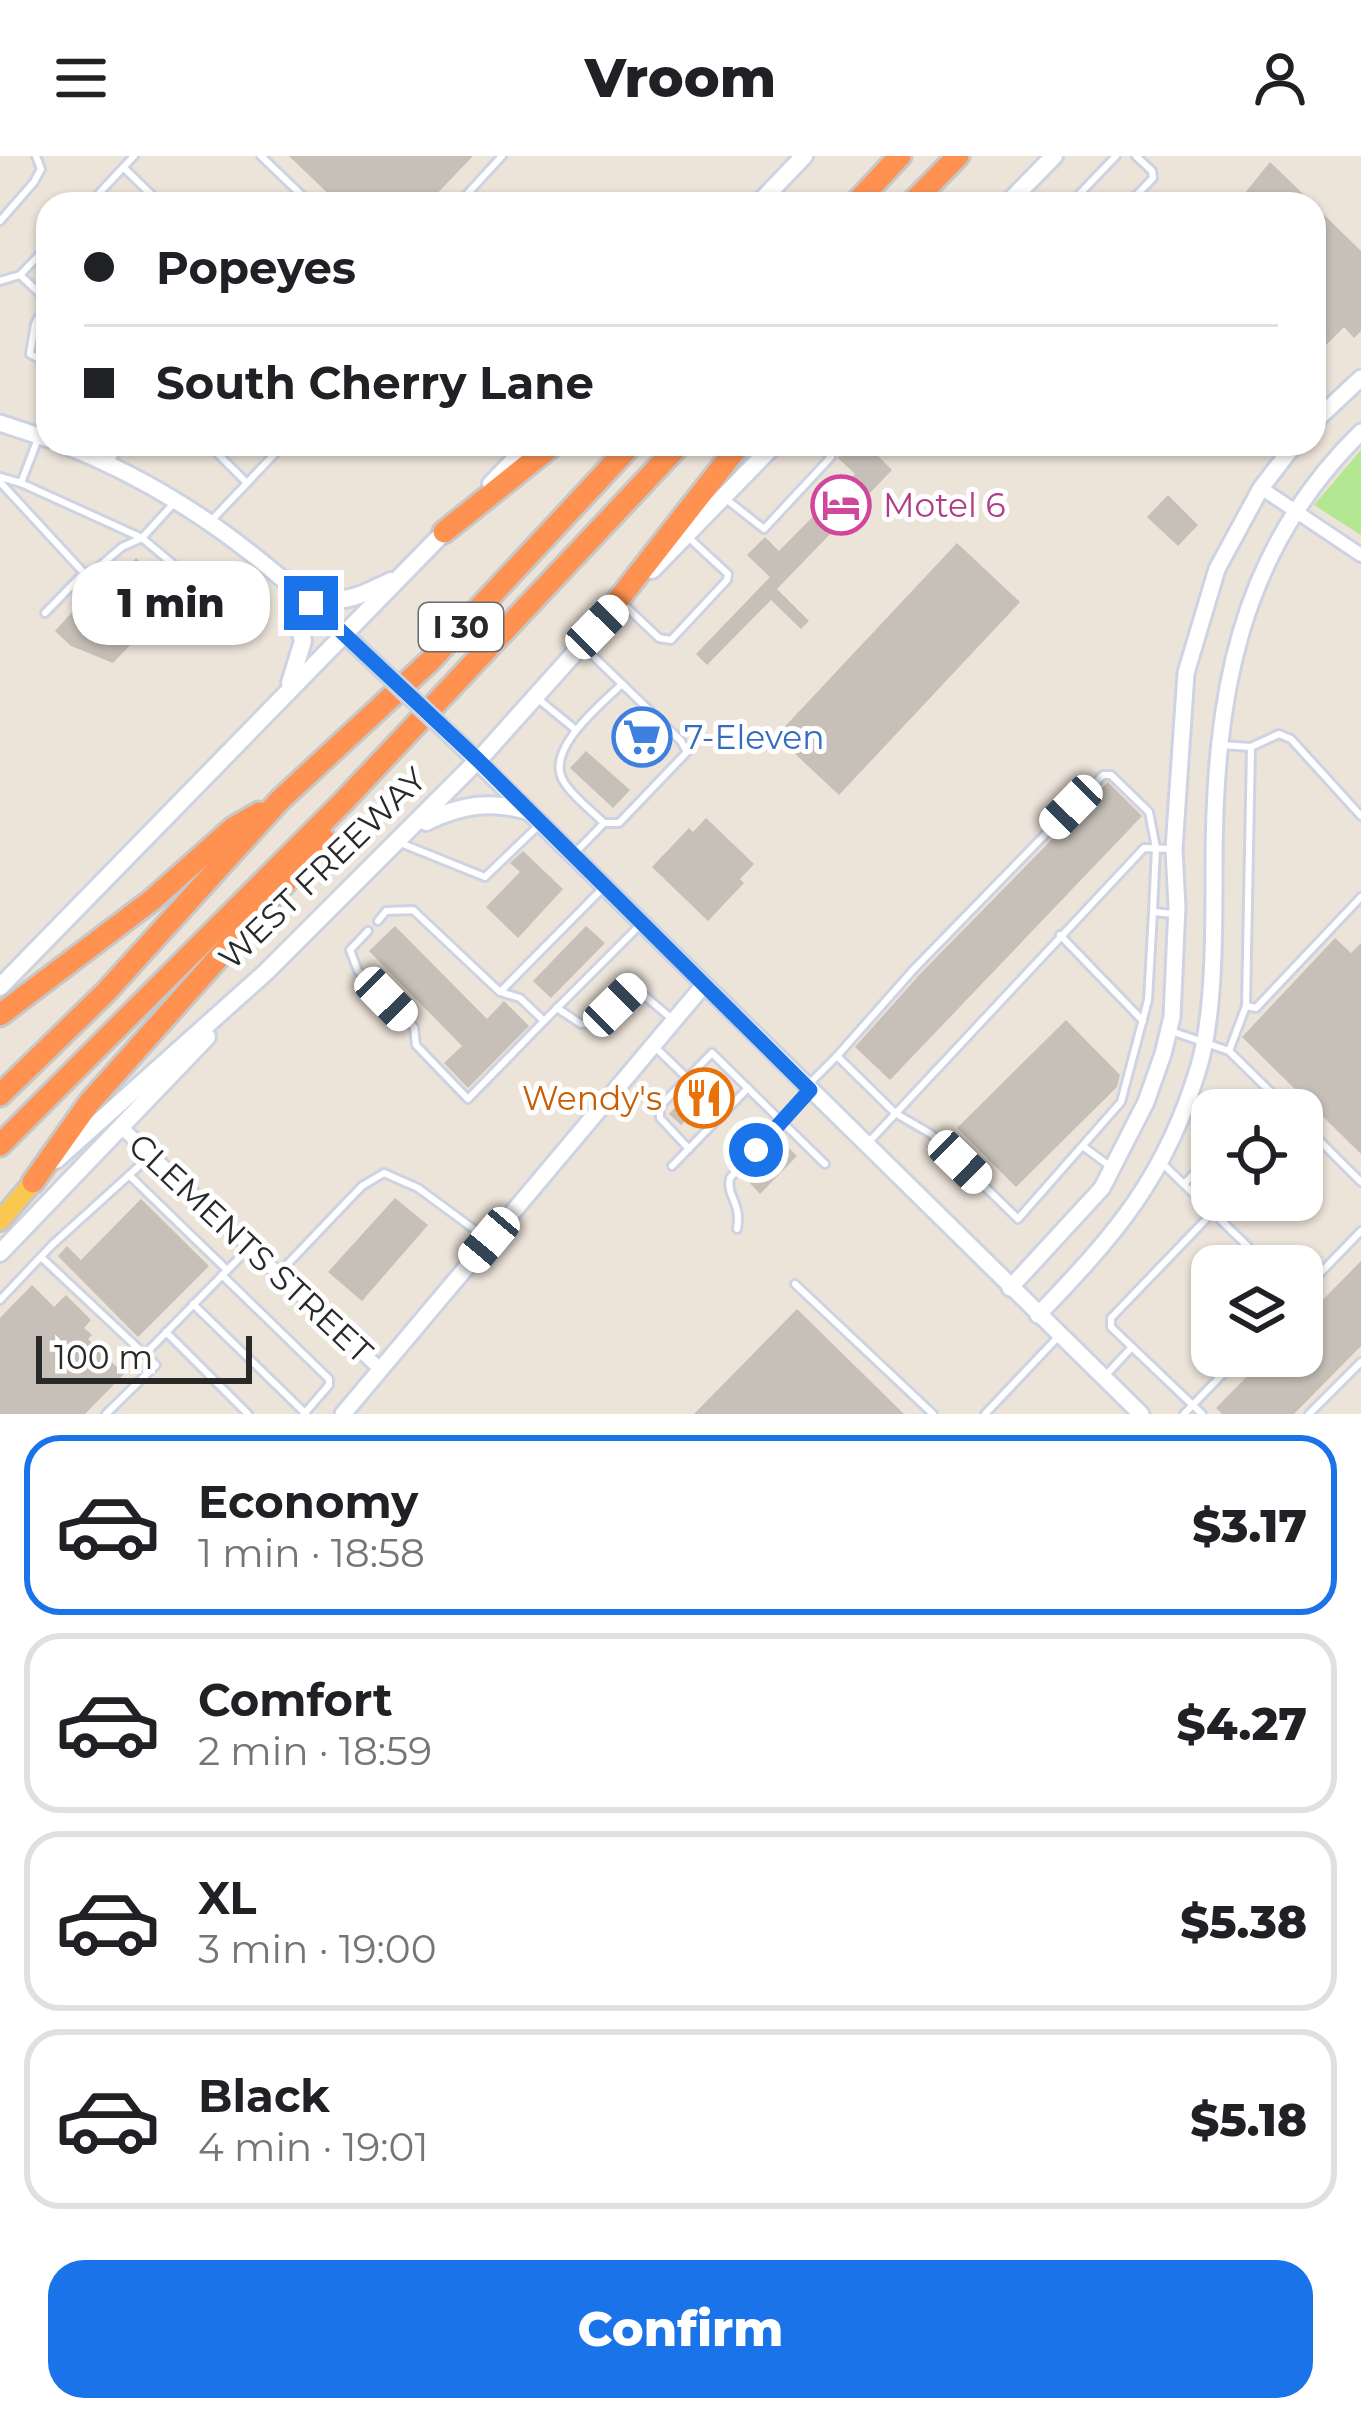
<!DOCTYPE html>
<html lang="en">
<head>
<meta charset="utf-8">
<style>
	:root { --surface:#fff; --page:#f6f6f6; --text:#202124; --muted:#757577; --line:#e0e0e0; --accent:#1a73e8 }
	body { margin:0; font-family:Montserrat,sans-serif; background:var(--page); color:var(--text); height:100vh; display:flex; flex-direction:column; font-size:45px; white-space:nowrap }
	* { box-sizing:border-box; margin:0 }
	p { font-size:39px; color:var(--muted) }
	.icon { flex:none; width:66px; height:66px; fill:none; stroke:currentColor; stroke-width:2; stroke-linecap:round; stroke-linejoin:round }
	.map { position:relative; height:1258px; overflow:hidden }
	.sheet { display:flex; flex-direction:column; background:var(--surface); flex:1 }
	.sheet>* { flex:none }
	.banner { position:absolute; left:36px; top:36px; width:1290px; height:264px; border-radius:36px; box-shadow:0 3px 9px #0004; display:grid; align-content:center; height:264px; padding:0 48px; background:var(--surface) }
	.tools { position:absolute; left:1191px; top:933px; display:grid; gap:24px }
	.tools a { display:grid; place-items:center; width:132px; height:132px; border-radius:24px; background:var(--surface); box-shadow:0 3px 9px #0004; font-size:60px }
	.scale { position:absolute; left:36px; bottom:30px; width:216px; box-sizing:border-box; padding-left:12px; border:6px solid #292929; border-top:0; font-size:33px; line-height:42px; white-space:nowrap; color:#292929; -webkit-text-stroke:9px #fff; paint-order:stroke }
	.end { position:absolute; width:54px; height:54px; margin:-27px; border:15px solid #1a73e8; background:#fff; box-shadow:0 0 0 6px #fff }
	.from { border-radius:50% }
	.bubble { position:absolute; height:84px; border-radius:36px; background:var(--surface); box-shadow:0 3px 9px #0004; font-size:39px; font-weight:800; line-height:84px; text-align:center }
	.car { position:absolute; width:36px; height:72px; margin:-36px -18px; border-radius:15px; box-shadow:0 0 9px 3px #0007; background:linear-gradient(#fff 24%,#345 0 40%,#fff 0 76%,#345 0 86%,#fff 0) }
	.banner b { display:flex; align-items:center; gap:42px; height:114px; font-size:45px }
	.banner b+b { border-top:3px solid var(--line) }
	.banner i { width:30px; height:30px; background:var(--text) }
	ul { padding:21px 0 0; list-style:none }
	li { display:flex; align-items:center; gap:36px; height:180px; margin:0 24px 18px; padding:0 24px; border:6px solid var(--line); border-radius:36px }
	li div { flex:1 }
	li b { display:block; font-size:45px }
	li em { font-style:normal; font-weight:800 }
	li.selected { border-color:var(--accent) }
	li>.icon { width:108px; height:108px; stroke-width:1.5 }
	.action { display:flex; gap:24px; margin-top:auto; padding:24px 48px }
	.action a { flex:1; height:138px; border-radius:36px; background:var(--accent); color:#fff; font-size:48px; font-weight:800; line-height:138px; text-align:center }
	header { display:flex; justify-content:space-between; align-items:center; height:156px; padding:0 48px; background:var(--surface); font-size:54px; font-weight:800 }
	.map>svg:first-child { display:block }
</style>
</head>
<body>
<header><svg class="icon" aria-label="menu" viewBox="0 0 24 24"><path d="M4 6h16M4 12h16M4 18h16"/></svg>Vroom<svg class="icon" aria-label="person" viewBox="0 0 24 24"><circle cx="12" cy="8" r="4"/><path d="M4 21q1-7 8-7t8 7"/></svg></header>
<div class="map">
<svg width="1361" height="1258" viewBox="0 0 1361 1258">
	<rect width="100%" height="100%" fill="#ece3d9"/>
	<path fill="#b3e791" d="M1361,294V379L1314,349Z"/>
	<g fill="#c7c0b9">
		<path d="M289,0H473L427,48H339Z"/>
		<path d="M1270,6L1296,31L1313,48H1236Z"/>
		<path d="M1314,49L1361,95V175L1354,182L1344,171L1314,201Z"/>
		<path d="M848,288H866L892,314L777,433L809,465L801,473L771,444L707,509L696,498L770,421L747,399L765,381L779,395L855,318L838,302Z"/>
		<path d="M1168,339L1198,369L1178,390L1147,361Z"/>
		<path d="M957,387L1020,446L839,639L776,580Z"/>
		<path d="M136,402L176,441L113,507L71,490L55,475L92,434L108,433Z"/>
		<path d="M634,555L646,566L648,563L669,586L649,607L615,575Z"/>
		<path d="M586,595L630,634L613,652L570,612Z"/>
		<path d="M1108,626L1142,660L890,924L855,891L920,818Z"/>
		<path d="M706,662L754,708L740,723L744,727L708,765L652,711L689,672L693,676Z"/>
		<path d="M523,695L563,733L518,782L486,751L520,716L510,707Z"/>
		<path d="M395,770L487,863L504,845L529,870L468,932L444,907L462,890L369,795Z"/>
		<path d="M586,770L605,787L551,842L533,825Z"/>
		<path d="M1335,782L1351,797L1361,787V998L1242,881Z"/>
		<path d="M1066,864L1120,919L1117,931L1016,1031L957,972Z"/>
		<path d="M711,914L730,932L694,970L687,963L681,969L669,958Z"/>
		<path d="M782,985L797,1000L760,1038L746,1023Z"/>
		<path d="M395,1042L428,1069L362,1145L328,1116Z"/>
		<path d="M141,1043L209,1110L138,1181L58,1100L67,1090L81,1104Z"/>
		<path d="M1361,1105V1190L1294,1258H1222L1216,1252L1267,1200H1302V1165Z"/>
		<path d="M32,1129L54,1151L66,1139L91,1164L84,1172L92,1179L88,1183L124,1218L85,1258H0V1162Z"/>
		<path d="M797,1153L904,1258H694Z"/>
	</g>
	<g fill="none" stroke-linecap="round" stroke-linejoin="round">
		<g stroke="#ced3e3" stroke-width="12">
			<g id="service">
				<path d="M261,0L311,48"/>
				<path d="M125,13L161,48"/>
				<path d="M89,48L134,0"/>
				<path d="M458,48L502,0"/>
				<path d="M1070,48L1116,0"/>
				<path d="M1128,48L1153,22L1152,15L1136,0"/>
				<path d="M0,65L34,26L41,13L36,0"/>
				<path d="M20,119L48,145"/>
				<path d="M0,125L20,119L48,90"/>
				<path d="M48,145L35,168L30,198L48,208"/>
				<path d="M208,288L247,327"/>
				<path d="M111,305L119,288"/>
				<path d="M0,321L21,327L142,382L185,418"/>
				<path d="M0,326L83,416"/>
				<path d="M21,327L39,280"/>
				<path d="M726,343L764,373L831,301L818,288"/>
				<path d="M211,365L284,288"/>
				<path d="M621,446L659,482L671,484L727,424L728,418L687,380"/>
				<path d="M45,457L84,417L94,415L122,391L142,382L175,346"/>
				<path d="M537,542L576,574"/>
				<path d="M1221,589L1251,591L1279,578L1291,583L1361,660"/>
				<path d="M604,667C591,654 573,641 564,626C543,594 602,548 622,528"/>
				<path d="M398,686L485,721L537,671"/>
				<path d="M574,698L604,667H619L687,596L681,585L584,491"/>
				<path d="M378,765L386,755L413,754L500,836L520,842L544,865L641,768"/>
				<path d="M368,775L350,794L358,815L414,871L416,889L468,943L544,865"/>
				<path d="M1060,779L1143,865"/>
				<path d="M501,835L601,734"/>
				<path d="M1246,850L1256,852L1361,741"/>
				<path d="M557,852L581,868L596,867L633,830L671,862"/>
				<path d="M1171,875L1229,895L1289,954"/>
				<path d="M655,891L687,922"/>
				<path d="M1229,895L1246,850L1251,591"/>
				<path d="M837,900L914,813L1103,619H1111L1149,656L1156,692L1153,755"/>
				<path d="M809,928L837,900L895,957L931,978L1018,1063L1121,946L1148,844L1153,756L1173,758"/>
				<path d="M1256,954L1272,938"/>
				<path d="M1302,967L1361,1026"/>
				<path d="M868,987L1144,692L1171,693"/>
				<path d="M1084,991L1111,1011"/>
				<path d="M689,993L660,962V950L712,897L825,1008"/>
				<path d="M1163,1008L1268,1110"/>
				<path d="M672,1010L748,932"/>
				<path d="M129,1019L227,1114"/>
				<path d="M1184,1028L1212,999"/>
				<path d="M737,1073C742,1046 726,1041 730,1022L808,936"/>
				<path d="M41,1101L156,1209L106,1258"/>
				<path d="M278,1118L362,1030L384,1017L418,1032L486,1082"/>
				<path d="M222,1119L329,1223V1229L304,1258"/>
				<path d="M795,1128L933,1258"/>
				<path d="M1302,1136L1361,1075"/>
				<path d="M0,1144L52,1089L148,1002"/>
				<path d="M193,1148L306,1258"/>
				<path d="M166,1176L248,1258"/>
				<path d="M145,1198L249,1092"/>
				<path d="M1106,1219L1132,1191"/>
				<path d="M985,1258L1057,1182"/>
				<path d="M1184,1258L1240,1200"/>
				<path d="M1202,1258L1111,1171V1162L1213,1056"/>
				<path d="M1309,1258L1361,1206"/>
			</g>
		</g>
		<g stroke="#ced3e3" stroke-width="18">
			<g id="minor">
				<path d="M1261,332L1361,399"/>
				<path d="M121,971L380,1213"/>
			</g>
		</g>
		<g stroke="#ced3e3" stroke-width="21">
			<g id="tertiary">
				<path d="M1314,266L1361,222"/>
				<path d="M0,267L48,283"/>
				<path d="M61,288C183,335 269,406 362,495"/>
				<path d="M464,592L1141,1258"/>
				<path d="M1010,1132L1102,1032L1146,946L1163,898L1172,861L1177,751L1174,693L1186,517L1217,413L1261,332L1295,288"/>
				<path d="M1038,1159C1116,1078 1166,1021 1199,910C1215,856 1214,768 1214,711C1214,545 1237,397 1361,276"/>
				<path d="M343,1258L703,830"/>
			</g>
		</g>
		<g stroke="#ced3e3" stroke-width="22">
			<g id="secondary">
				<path d="M758,48L804,0"/>
				<path d="M1007,48L1054,0"/>
				<path d="M491,328L530,288"/>
				<path d="M652,414L775,288"/>
				<path d="M287,424C337,451 342,448 391,425"/>
				<path d="M287,424L303,485L290,527"/>
				<path d="M426,666C460,649 490,644 528,655"/>
				<path d="M0,831L452,368"/>
				<path d="M56,1004L266,816L485,597L605,463"/>
				<path d="M0,1097L207,881"/>
			</g>
		</g>
		<g stroke="#c7c7c7" stroke-width="24">
			<path id="primary" d="M0,1065L33,1026"/>
		</g>
		<g stroke="#c7c7c7" stroke-width="27">
			<g id="motorway">
				<path d="M855,48L900,0"/>
				<path d="M911,48L958,0"/>
				<path d="M444,376L554,288"/>
				<path d="M597,471L740,288"/>
				<path d="M0,859L152,744L233,672L259,657"/>
				<path d="M0,939L106,836L280,644L429,506L632,288"/>
				<path d="M0,989L342,647L680,288"/>
				<path d="M33,1026L89,947L324,683"/>
			</g>
		</g>
		<use href="#service" stroke="#fff" stroke-width="6"/>
		<use href="#minor" stroke="#fff" stroke-width="12"/>
		<use href="#tertiary" stroke="#fff" stroke-width="15"/>
		<use href="#secondary" stroke="#fff" stroke-width="16"/>
		<use href="#primary" stroke="#fac850" stroke-width="18"/>
		<use href="#motorway" stroke="#ff9251" stroke-width="21"/>
		<g stroke="#ced3e3" stroke-width="21" stroke-linecap="butt">
			<path id="tertiary-bridge" d="M362,495L464,592"/>
		</g>
		<use href="#tertiary-bridge" stroke="#fff" stroke-width="15"/>
	</g>
	<g fill="none" stroke-linecap="round" stroke-linejoin="round">
		<path stroke="#1a73e8" stroke-width="15" d="M311,447L478,604L810,934L756,994"/>
	</g>
	<defs>
		<g id="hotel-ring" transform="scale(3)"><circle r="9.5" fill="#fff" stroke="#d1479c" stroke-width="1.5"/><path d="M-6-4.5h1.5V1H6V5H4.5V3h-9V5H-6ZM-4 0a1.8 1.8 0 1 1 3.6 0ZM.5 0V-2.5h3Q6-2.5 6 0Z" fill="#d1479c"/></g>
		<g id="supermarket-ring" transform="scale(3)"><circle r="9.5" fill="#fff" stroke="#3f7fe0" stroke-width="1.5"/><path d="M-6-5.5h2.5l.6 2H6L4.5 2H-2.5L-4.4-4H-6ZM-1.5 3.2a1.3 1.3 0 1 0 .1 0ZM3 3.2a1.3 1.3 0 1 0 .1 0Z" fill="#3f7fe0"/></g>
		<g id="restaurant-ring" transform="scale(3)"><circle r="9.5" fill="#fff" stroke="#e8710a" stroke-width="1.5"/><path d="M-5-6h1v4h1v-4h1v4h1v-4h1v5L-1.5 .5V6h-2V.5L-5-1ZM5-6V6H3V1.5H1.5Q1.5-4 5-6Z" fill="#e8710a"/></g>
	</defs>
	<g fill-rule="evenodd">
		<use href="#hotel-ring" x="841" y="349"/>
		<use href="#supermarket-ring" x="642" y="581"/>
		<use href="#restaurant-ring" x="704" y="942"/>
	</g>
	<g text-anchor="middle" dominant-baseline="central" stroke-width="10" stroke-linejoin="round" paint-order="stroke">
		<rect fill="#fff" stroke="#696969" stroke-width="3" x="419" y="447" width="84" height="48" rx="9"/>
		<g font-size="30" font-weight="bold" fill="#292929">
			<text x="461" y="471">I 30</text>
		</g>
		<g font-size="33" fill="#b23c85" stroke="#fff" text-anchor="start">
			<text x="883" y="349">Motel 6</text>
		</g>
		<g font-size="33" fill="#366cbe" stroke="#fff" text-anchor="start">
			<text x="684" y="581">7-Eleven</text>
		</g>
		<g font-size="33" fill="#292929" stroke="#fff">
			<text transform="translate(322 712) rotate(-44)">WEST FREEWAY</text>
			<text transform="translate(251 1092) rotate(43)">CLEMENTS STREET</text>
		</g>
		<g font-size="33" fill="#c56008" stroke="#fff" text-anchor="end">
			<text x="662" y="942">Wendy's</text>
		</g>
	</g>
</svg>
<div class="tools">
<a><svg class="icon" aria-label="locate" viewBox="0 0 24 24"><circle cx="12" cy="12" r="6"/><path d="M12 2v4M12 18v4M2 12h4M18 12h4"/></svg></a>
<a><svg class="icon" aria-label="layers" viewBox="0 0 24 24"><path d="M12 4l9 5-9 5-9-5zM3 14l9 5 9-5"/></svg></a>
</div>
<div class="scale">100 m</div>
<i class="end from" style="left:756px;top:994px"></i>
<i class="end" style="left:311px;top:447px"></i>
<div class="bubble" style="left:72px;top:405px;width:198px">1 min</div>
<i class="car" style="left:597px;top:471px;rotate:44deg"></i>
<i class="car" style="left:1071px;top:651px;rotate:224deg"></i>
<i class="car" style="left:386px;top:843px;rotate:136deg"></i>
<i class="car" style="left:615px;top:849px;rotate:45deg"></i>
<i class="car" style="left:960px;top:1006px;rotate:134deg"></i>
<i class="car" style="left:489px;top:1084px;rotate:220deg"></i>
<div class="banner">
<b><i class="from"></i>Popeyes</b>
<b><i></i>South Cherry Lane</b>
</div>
</div>
<section class="sheet">
<ul>
<li class="selected"><svg class="icon" aria-label="car" viewBox="0 0 24 24"><path d="M5 17H2v-5l4-1 3-4h7l3 4 3 1v5h-3M9 17h6M6 11h13"/><circle cx="7" cy="17" r="2"/><circle cx="17" cy="17" r="2"/></svg><div><b>Economy</b><p>1 min · 18:58</p></div><em>$3.17</em></li>
<li><svg class="icon" aria-label="car" viewBox="0 0 24 24"><path d="M5 17H2v-5l4-1 3-4h7l3 4 3 1v5h-3M9 17h6M6 11h13"/><circle cx="7" cy="17" r="2"/><circle cx="17" cy="17" r="2"/></svg><div><b>Comfort</b><p>2 min · 18:59</p></div><em>$4.27</em></li>
<li><svg class="icon" aria-label="car" viewBox="0 0 24 24"><path d="M5 17H2v-5l4-1 3-4h7l3 4 3 1v5h-3M9 17h6M6 11h13"/><circle cx="7" cy="17" r="2"/><circle cx="17" cy="17" r="2"/></svg><div><b>XL</b><p>3 min · 19:00</p></div><em>$5.38</em></li>
<li><svg class="icon" aria-label="car" viewBox="0 0 24 24"><path d="M5 17H2v-5l4-1 3-4h7l3 4 3 1v5h-3M9 17h6M6 11h13"/><circle cx="7" cy="17" r="2"/><circle cx="17" cy="17" r="2"/></svg><div><b>Black</b><p>4 min · 19:01</p></div><em>$5.18</em></li>
</ul>
<div class="action"><a>Confirm</a></div>
</section>
</body>
</html>
